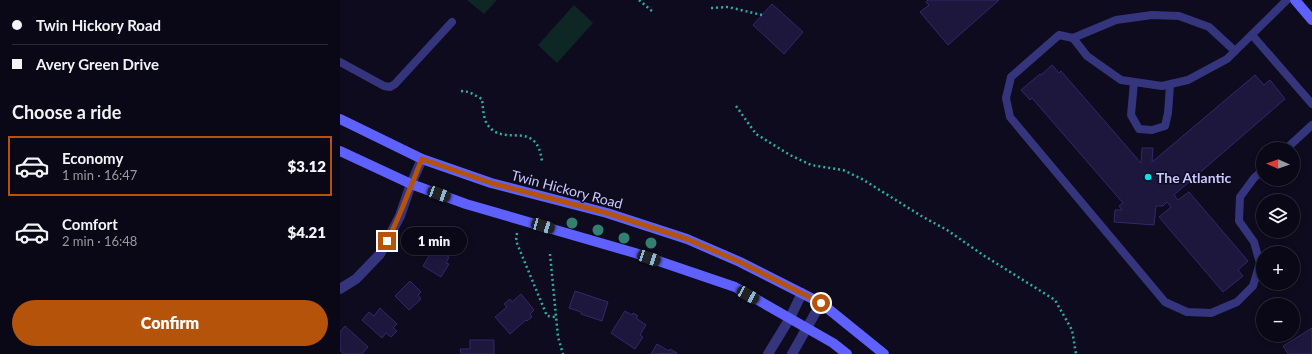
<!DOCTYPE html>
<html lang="en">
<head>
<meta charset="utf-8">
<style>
	:root { --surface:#0a0816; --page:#13111f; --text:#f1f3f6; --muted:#999aa1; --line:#2a2935; --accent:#b45309 }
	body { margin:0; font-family:Lato,sans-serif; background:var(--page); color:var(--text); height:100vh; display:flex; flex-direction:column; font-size:15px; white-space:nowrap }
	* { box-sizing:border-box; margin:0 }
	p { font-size:13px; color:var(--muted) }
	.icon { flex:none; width:22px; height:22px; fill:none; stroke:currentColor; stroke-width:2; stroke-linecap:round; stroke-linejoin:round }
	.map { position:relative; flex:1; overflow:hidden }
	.side { display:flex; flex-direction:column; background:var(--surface); width:340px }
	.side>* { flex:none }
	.guide { display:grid; align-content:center; height:88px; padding:0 12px; background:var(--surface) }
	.needle { width:26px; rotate:272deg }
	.buttons { position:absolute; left:916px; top:142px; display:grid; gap:8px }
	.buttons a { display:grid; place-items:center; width:44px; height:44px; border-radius:50%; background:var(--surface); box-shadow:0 2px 6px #0003,0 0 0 1px var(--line); font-size:20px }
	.end { position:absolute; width:18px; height:18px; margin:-9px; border:5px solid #b45309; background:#fff; box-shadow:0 0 0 2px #fff }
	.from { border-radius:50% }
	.bubble { position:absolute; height:28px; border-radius:14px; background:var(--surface); box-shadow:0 2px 6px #0003,0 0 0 1px var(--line); font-size:13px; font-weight:800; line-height:28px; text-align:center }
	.car { position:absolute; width:12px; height:24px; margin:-12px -6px; border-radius:5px; box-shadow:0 0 3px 1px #0007; background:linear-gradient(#222 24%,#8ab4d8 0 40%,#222 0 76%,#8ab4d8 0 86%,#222 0) }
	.guide b { display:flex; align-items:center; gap:14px; height:38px; font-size:15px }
	.guide b+b { border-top:1px solid var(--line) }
	.guide i { width:10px; height:10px; background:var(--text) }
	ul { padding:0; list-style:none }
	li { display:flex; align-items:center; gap:12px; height:60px; margin:0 8px 6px; padding:0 4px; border:2px solid transparent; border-radius:0px }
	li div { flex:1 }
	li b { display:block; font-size:15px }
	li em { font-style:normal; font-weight:800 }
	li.current { border-color:var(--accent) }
	li>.icon { width:36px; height:36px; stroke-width:1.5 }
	h2 { padding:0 12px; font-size:18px; line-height:48px }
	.action { display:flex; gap:8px; margin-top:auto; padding:8px 12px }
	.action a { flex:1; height:46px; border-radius:24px; background:var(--accent); color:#fff; font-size:16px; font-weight:800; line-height:46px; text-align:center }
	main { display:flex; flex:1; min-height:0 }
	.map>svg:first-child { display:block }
</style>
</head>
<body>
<main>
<section class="side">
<div class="guide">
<b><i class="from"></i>Twin Hickory Road</b>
<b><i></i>Avery Green Drive</b>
</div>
<h2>Choose a ride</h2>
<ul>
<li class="current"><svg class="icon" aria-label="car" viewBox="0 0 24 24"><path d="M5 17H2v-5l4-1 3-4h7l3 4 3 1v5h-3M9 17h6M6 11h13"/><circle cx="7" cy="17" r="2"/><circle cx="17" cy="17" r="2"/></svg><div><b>Economy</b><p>1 min · 16:47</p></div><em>$3.12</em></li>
<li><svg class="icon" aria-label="car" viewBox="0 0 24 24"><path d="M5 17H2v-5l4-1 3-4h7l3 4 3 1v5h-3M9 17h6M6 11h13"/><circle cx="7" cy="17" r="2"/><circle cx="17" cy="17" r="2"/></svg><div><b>Comfort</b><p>2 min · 16:48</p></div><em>$4.21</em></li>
</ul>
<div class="action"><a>Confirm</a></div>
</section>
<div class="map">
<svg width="972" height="354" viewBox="0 0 972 354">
	<rect width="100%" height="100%" fill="#0d0b1d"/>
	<g fill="#0e2725">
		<path d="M127,0H157L144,14Z"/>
		<path d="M234,5L253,23L217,63L198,45Z"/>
	</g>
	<g fill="#1d173e" stroke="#33286b">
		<path d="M588,0H659L608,45L580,12L589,5L586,2Z"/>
		<path d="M432,4L463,32L444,54L413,25Z"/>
		<path d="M712,65L719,73L721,71L801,163L802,148H813L812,162L915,75L924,85L930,80L945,99L834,195L838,200L849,192L908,261L898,270L903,276L883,292L819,217L831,207L827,202L823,206H816L814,225L774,222L775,210H782L779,206L783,203L692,98L690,100L681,90L700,74L701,75Z"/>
		<path d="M94,248L109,257L106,263L109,264L101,277L83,266Z"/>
		<path d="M70,281L81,292L78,295L81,299L69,310L55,296Z"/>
		<path d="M235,291L268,302L262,321L241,314V312L229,308Z"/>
		<path d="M181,294L194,310L190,314L192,317L187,321L186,320L170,334L155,317L167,307L164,304L170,299L172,302Z"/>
		<path d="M40,308L57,324L53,328L57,331L51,337L46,333L42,338L22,320L29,312L34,316Z"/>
		<path d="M285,311L292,315L293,313L298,316L296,318L306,325L300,335L303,337L295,349L271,333Z"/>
		<path d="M5,326L28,347L22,354H4L0,351V332Z"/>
		<path d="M972,328V354H948L943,346Z"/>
		<path d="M130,340H154V354H121L120,349H130Z"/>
		<path d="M317,344L329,351L330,349L337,353L311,354Z"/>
	</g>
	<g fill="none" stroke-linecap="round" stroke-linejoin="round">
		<g stroke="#2bafa2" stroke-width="2.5" stroke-dasharray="2 3" stroke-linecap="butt">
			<path d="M299,0L313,12"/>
			<path d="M371,8L388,7L422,15"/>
			<path d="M121,91L129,92L142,99C143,107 143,117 147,124C163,149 197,117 202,162"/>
			<path d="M396,106L416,134L450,155L471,165L503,170L522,179L583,217L607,230L643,255L715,300L732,330L736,354"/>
			<path d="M177,233L176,241L207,316L215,317"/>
			<path d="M210,254L218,337L223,354"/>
		</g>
		<g stroke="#35357d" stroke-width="8">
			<path d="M912,35L972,104"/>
			<path d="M733,38L776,20L812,15L839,16L869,27L895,51"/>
			<path d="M0,62L44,86L50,87L55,84L112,22"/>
			<path d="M794,82L791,115L799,129L812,130L825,126L828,113L830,85"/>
			<path d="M946,149L972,125"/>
			<path d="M923,170L914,178L900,197L899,221L914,242L920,263L913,286L897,302L871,313L847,312L825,302L670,117L666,98L671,77L719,35L733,38L747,56L781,80L822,86L848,80L887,59L947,0"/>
		</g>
		<g stroke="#35357d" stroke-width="10">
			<path d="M0,289L16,279L40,254L60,216L71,184L82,159"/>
			<path d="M428,354L450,318L462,293"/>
			<path d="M452,354L481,303"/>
		</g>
		<g stroke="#5e60ff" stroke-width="10">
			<path d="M955,0L972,20"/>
			<path d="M0,119L82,159L151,183L267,213L347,239L400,262L481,303L544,354"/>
			<path d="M0,151L71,184L126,204L295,253L395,287L493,343L507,354"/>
		</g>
	</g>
	<g fill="#338072">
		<circle cx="232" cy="223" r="5.5"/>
		<circle cx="258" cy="230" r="5.5"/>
		<circle cx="284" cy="238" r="5.5"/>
		<circle cx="311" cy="243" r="5.5"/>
	</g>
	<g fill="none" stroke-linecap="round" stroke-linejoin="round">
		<path stroke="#b45309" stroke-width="5" d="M47,241C61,215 70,187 82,159L151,183L267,213L347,239L400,262L481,303"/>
	</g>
	<circle fill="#00e3f2" stroke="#0d0b1d" stroke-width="1.5" cx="808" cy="177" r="4"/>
	<g text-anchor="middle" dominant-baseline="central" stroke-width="3" stroke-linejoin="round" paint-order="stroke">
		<g font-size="14" font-weight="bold" fill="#cbc7ff" stroke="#0d0b1d" text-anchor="start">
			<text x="816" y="177">The Atlantic</text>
		</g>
		<g font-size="14" fill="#cbc7ff" stroke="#0d0b1d">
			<text transform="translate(227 189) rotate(15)">Twin Hickory Road</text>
		</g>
	</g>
</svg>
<div class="buttons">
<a><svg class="needle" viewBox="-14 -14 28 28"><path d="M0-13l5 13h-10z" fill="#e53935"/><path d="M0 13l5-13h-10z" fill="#999aa1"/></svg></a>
<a><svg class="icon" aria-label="layers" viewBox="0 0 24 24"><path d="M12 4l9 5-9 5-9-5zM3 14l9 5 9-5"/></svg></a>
<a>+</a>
<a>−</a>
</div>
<i class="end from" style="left:481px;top:303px"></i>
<i class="end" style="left:47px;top:241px"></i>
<div class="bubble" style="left:61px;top:227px;width:66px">1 min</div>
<i class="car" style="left:99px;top:194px;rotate:110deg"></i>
<i class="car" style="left:203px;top:226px;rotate:106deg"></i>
<i class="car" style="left:309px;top:258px;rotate:109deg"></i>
<i class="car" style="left:408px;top:295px;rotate:119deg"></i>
</div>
</main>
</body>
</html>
